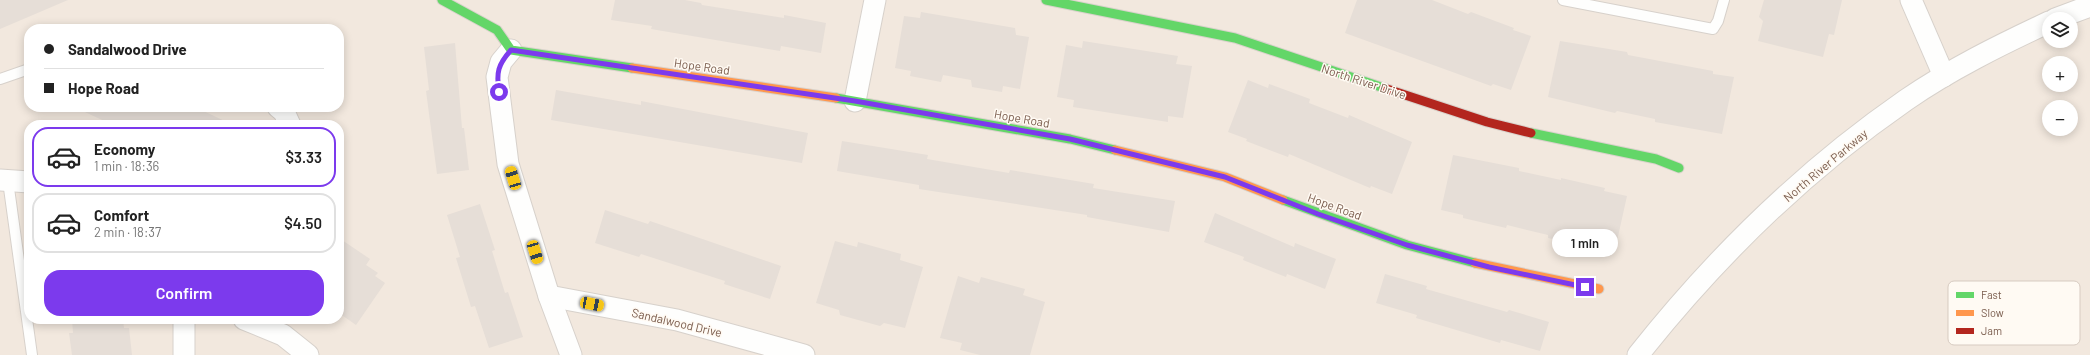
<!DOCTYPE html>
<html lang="en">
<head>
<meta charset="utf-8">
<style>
	:root { --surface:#fff; --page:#f2f2f2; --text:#222; --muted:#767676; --line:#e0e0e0; --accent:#7c3aed }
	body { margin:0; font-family:Barlow,sans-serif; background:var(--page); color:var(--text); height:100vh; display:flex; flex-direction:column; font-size:15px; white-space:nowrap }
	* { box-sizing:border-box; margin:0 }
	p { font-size:13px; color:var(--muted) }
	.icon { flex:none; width:22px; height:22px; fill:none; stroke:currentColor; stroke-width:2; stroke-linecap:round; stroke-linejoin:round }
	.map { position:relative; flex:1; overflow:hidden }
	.sheet { position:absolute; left:24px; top:120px; width:320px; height:204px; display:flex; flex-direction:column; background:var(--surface); border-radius:16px; box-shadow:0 2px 10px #0003 }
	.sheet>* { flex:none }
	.hud { position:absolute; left:24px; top:24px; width:320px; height:88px; border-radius:16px; box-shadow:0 2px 10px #0003; display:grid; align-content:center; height:88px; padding:0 20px; background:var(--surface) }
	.tools { position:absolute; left:2042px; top:12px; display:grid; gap:8px }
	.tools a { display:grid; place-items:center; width:36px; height:36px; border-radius:50%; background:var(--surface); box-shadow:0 2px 10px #0003; font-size:20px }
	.end { position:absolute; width:18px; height:18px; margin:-9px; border:5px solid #7c3aed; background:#fff; box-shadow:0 0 0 2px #fff }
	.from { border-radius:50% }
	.bubble { position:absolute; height:28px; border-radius:14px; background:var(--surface); box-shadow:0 2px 10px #0003; font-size:13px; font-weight:600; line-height:28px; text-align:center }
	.car { position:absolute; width:12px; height:24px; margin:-12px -6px; border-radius:5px; box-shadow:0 0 3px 1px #0007; background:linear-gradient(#f5c518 24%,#345 0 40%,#f5c518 0 76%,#345 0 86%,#f5c518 0) }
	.hud b { display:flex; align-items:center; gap:14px; height:38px; font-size:15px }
	.hud b+b { border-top:1px solid var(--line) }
	.hud i { width:10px; height:10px; background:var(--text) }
	ul { padding:7px 0 0; list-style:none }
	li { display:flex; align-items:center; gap:12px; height:60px; margin:0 8px 6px; padding:0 12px; border:2px solid var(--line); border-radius:16px }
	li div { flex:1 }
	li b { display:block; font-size:15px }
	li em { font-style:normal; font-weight:600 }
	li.current { border-color:var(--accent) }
	li>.icon { width:36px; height:36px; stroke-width:1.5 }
	.primary-button { display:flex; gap:8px; margin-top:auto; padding:8px 20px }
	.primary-button a { flex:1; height:46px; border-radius:16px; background:var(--accent); color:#fff; font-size:16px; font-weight:600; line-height:46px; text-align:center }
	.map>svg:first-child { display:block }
</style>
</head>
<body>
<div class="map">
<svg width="2090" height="355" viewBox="0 0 2090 355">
	<rect width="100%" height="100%" fill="#f9f5f0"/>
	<path fill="#f2e8de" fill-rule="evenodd" d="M0,0H2090V355H0ZM2049,19H2071V41H2049ZM29,29H339V107H29ZM2049,63H2071V85H2049ZM2049,107H2071V129H2049ZM29,125H339V319H29Z"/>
	<g fill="#e6ded7">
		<path d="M0,0H68L0,29Z"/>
		<path d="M615,0H685L701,3L702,5L784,18V15L826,23L821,53L781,46L780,51L651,29L652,26L611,20Z"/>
		<path d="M1357,0H1432L1468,14L1471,12L1514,28L1513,30L1531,36L1511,90L1493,84L1491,86L1345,33Z"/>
		<path d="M1764,0H1842L1834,35L1829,34L1823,57L1758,41L1763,21L1759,17Z"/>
		<path d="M921,12L1015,28L1016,35L1029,37L1020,89L1003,86L1002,92L972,87L971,80L943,75L941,82L910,76L911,71L895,68L904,16L920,18Z"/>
		<path d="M1083,41L1178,56L1176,64L1192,66L1183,118L1168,116V122L1073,107L1074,100L1057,97L1066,45L1082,48Z"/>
		<path d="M1560,41L1627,52L1628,55L1713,71V74L1734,77L1722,134L1655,122V119L1617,111L1615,113L1548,97Z"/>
		<path d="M455,43L462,128H464L469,170L437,174L426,91L429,90L424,47Z"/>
		<path d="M1248,80L1268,88L1269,84L1310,99L1309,103L1348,118L1349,115L1412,142L1392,194L1371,186L1370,188L1289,154L1288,157L1246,141L1247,139L1228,132Z"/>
		<path d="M556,90L641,105V101L808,133L802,163L551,120Z"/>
		<path d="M74,107H195L233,125H113Z"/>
		<path d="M842,141L928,155L927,159L1009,173L1010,170L1094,184L1093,188L1175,201L1169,232L1087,217V215L919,189V185L837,171Z"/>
		<path d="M1453,155L1519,168V171L1561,180V178L1605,188L1604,191L1627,196L1615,250L1592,245V248L1548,238V235L1507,225L1506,228L1463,218V215L1441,210Z"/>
		<path d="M480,204L495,250L492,251L505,293L508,292L523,337L489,348L475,306L471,307L456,258L460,257L447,215Z"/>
		<path d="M605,210L648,224L650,221L781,266L770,299L724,284L725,281L641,254L639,257L595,243Z"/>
		<path d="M1215,213L1294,247L1295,243L1336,259L1325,289L1287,274L1286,277L1243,260L1244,257L1204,242Z"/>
		<path d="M339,238L370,259L366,265L378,273L375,276L385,283L356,325L339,313Z"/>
		<path d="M835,241L857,247L858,242L901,254L900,260L923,267L905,328L884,323L880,326L840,315L839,310L816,303Z"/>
		<path d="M1385,274L1427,286L1426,289L1507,312L1509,310L1549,322L1540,351L1501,340L1500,343L1416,318L1417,315L1376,303Z"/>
		<path d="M958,276L979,283L981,277L1025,289L1023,295L1045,302L1030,355H980L960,350L962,343L940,338Z"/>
		<path d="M72,319H123L124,328H129L132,355H72L69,333H73Z"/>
	</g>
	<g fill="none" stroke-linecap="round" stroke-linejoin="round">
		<g stroke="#d7d1cb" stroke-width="12">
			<g id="lane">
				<path d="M1563,0L1713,29L1718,21L1724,0"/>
				<path d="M0,79L29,69"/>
				<path d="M8,181L32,355"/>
			</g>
		</g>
		<g stroke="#d7d1cb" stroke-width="23">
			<g id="street">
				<path d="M1911,0L1944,76"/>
				<path d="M2055,19L2090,6"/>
				<path d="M511,50L501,62L497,77L508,164L549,296L571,355"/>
				<path d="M855,101L875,0"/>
				<path d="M278,107L284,112L290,125"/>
				<path d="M0,180L29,182"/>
				<path d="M549,296L677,320L804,355"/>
				<path d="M184,319V355"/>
				<path d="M244,319L283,335L308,355"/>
				<path d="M1638,355C1714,259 1805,170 1906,100C1951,69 2000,45 2049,22"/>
			</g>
		</g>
		<g stroke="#d9d2cb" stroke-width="11">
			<g id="fast">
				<path d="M442,0L497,30L511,50L632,68"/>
				<path d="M1046,0L1235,38L1384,88"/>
				<path d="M836,98L1070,139L1115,150"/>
				<path d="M1531,133L1656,159L1679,168"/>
				<path d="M1283,200L1407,245L1475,263"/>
			</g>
		</g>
		<g stroke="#d9d2cb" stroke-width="11">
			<g id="slow">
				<path d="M632,68L836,98"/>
				<path d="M1115,150L1225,177L1283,200"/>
				<path d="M1475,263L1599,289"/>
			</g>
		</g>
		<g stroke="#d9d2cb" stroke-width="11">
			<path id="jam" d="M1384,88L1487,122L1531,133"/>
		</g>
		<use href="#lane" stroke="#fefefd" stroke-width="10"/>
		<use href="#street" stroke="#fefefd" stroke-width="21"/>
		<use href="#fast" stroke="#63d668" stroke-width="9"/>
		<use href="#slow" stroke="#ff974d" stroke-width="9"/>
		<use href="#jam" stroke="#b3261e" stroke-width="9"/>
	</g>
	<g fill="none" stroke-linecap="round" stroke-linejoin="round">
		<path stroke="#7c3aed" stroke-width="5" d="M499,92C496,72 498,65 511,50L855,101L1070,139L1225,177L1318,214L1407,245L1489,267L1585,287"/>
	</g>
	<g text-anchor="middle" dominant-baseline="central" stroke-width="3" stroke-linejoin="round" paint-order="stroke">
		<g font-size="12" fill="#7a5c4d" stroke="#fffaf3">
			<text transform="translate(702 66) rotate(8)">Hope Road</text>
			<text transform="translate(1364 81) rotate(18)">North River Drive</text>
			<text transform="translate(1022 118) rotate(10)">Hope Road</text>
			<text transform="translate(1825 165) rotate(-40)">North River Parkway</text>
			<text transform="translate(1335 206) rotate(20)">Hope Road</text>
			<text transform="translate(677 322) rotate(13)">Sandalwood Drive</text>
		</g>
	</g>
	<rect x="1948" y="281" width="132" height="64" rx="6" fill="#fffaf3" stroke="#d7cbc1" stroke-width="1"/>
	<rect x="1956" y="292" width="18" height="6" fill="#63d668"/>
	<rect x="1956" y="310" width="18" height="6" fill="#ff974d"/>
	<rect x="1956" y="328" width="18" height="6" fill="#b3261e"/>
	<g font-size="11" fill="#7a5c4d">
		<text x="1981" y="299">Fast</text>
		<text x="1981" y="317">Slow</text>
		<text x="1981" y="335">Jam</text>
	</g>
</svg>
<div class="tools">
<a><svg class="icon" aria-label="layers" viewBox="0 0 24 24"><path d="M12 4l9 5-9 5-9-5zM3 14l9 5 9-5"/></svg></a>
<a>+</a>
<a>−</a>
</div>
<i class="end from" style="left:499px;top:92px"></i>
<i class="end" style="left:1585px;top:287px"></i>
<div class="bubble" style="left:1552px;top:229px;width:66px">1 min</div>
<i class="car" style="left:513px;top:178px;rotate:343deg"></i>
<i class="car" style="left:535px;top:252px;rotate:163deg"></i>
<i class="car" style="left:592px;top:304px;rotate:101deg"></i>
<div class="hud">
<b><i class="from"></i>Sandalwood Drive</b>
<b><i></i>Hope Road</b>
</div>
<section class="sheet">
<ul>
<li class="current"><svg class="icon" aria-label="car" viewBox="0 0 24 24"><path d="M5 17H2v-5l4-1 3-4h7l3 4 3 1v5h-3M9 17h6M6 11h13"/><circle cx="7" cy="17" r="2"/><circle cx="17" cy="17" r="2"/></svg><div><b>Economy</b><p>1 min · 18:36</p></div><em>$3.33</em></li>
<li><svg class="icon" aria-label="car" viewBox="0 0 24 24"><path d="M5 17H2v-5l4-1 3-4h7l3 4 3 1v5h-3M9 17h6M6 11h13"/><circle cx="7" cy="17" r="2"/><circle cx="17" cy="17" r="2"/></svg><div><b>Comfort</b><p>2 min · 18:37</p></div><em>$4.50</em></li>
</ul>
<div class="primary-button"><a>Confirm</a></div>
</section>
</div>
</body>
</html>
